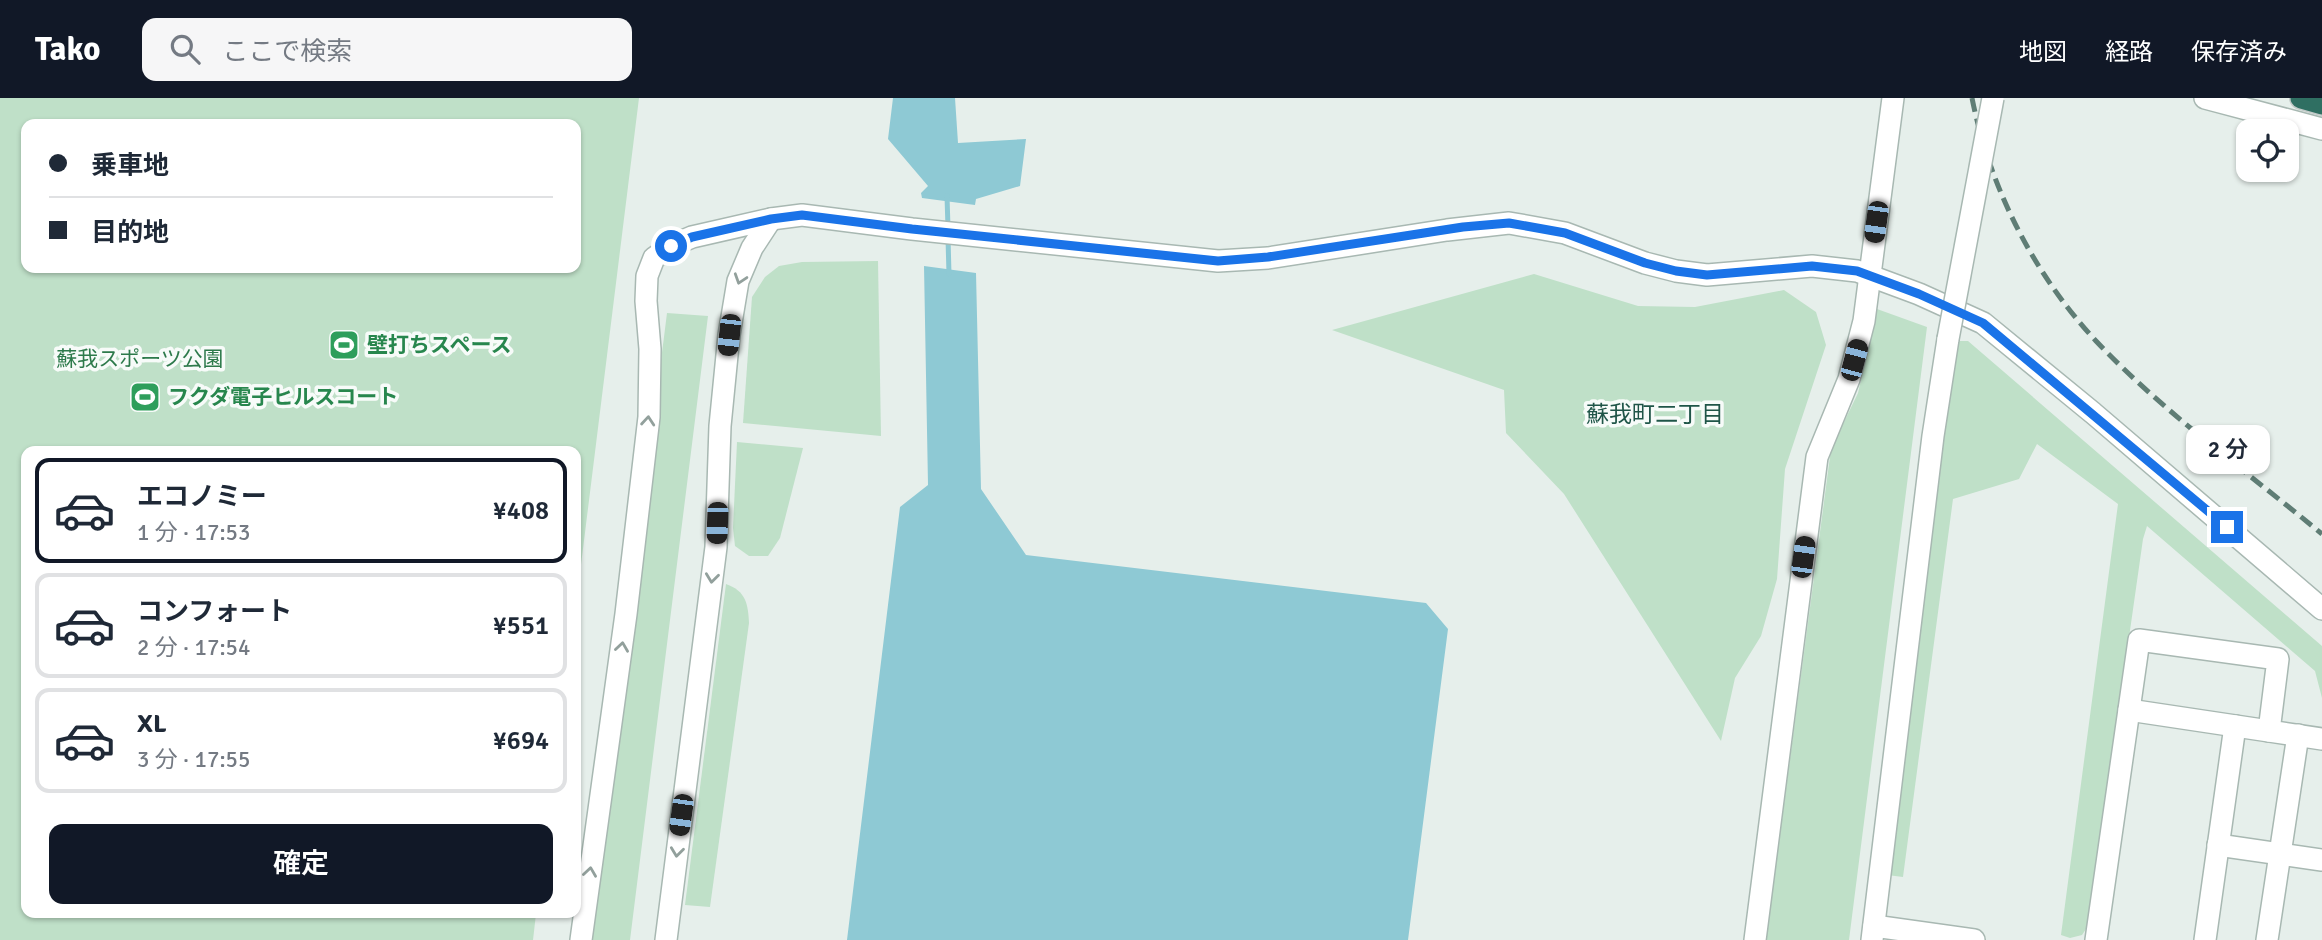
<!DOCTYPE html>
<html lang="ja">
<head>
<meta charset="utf-8">
<style>
	:root { --surface:#fff; --page:#f6f6f7; --text:#1f2937; --muted:#747a83; --line:#e0e1e3; --accent:#111827 }
	body { margin:0; font-family:Signika,"Noto Sans JP",sans-serif; background:var(--page); color:var(--text); height:100vh; display:flex; flex-direction:column; font-size:26px; white-space:nowrap }
	* { box-sizing:border-box; margin:0 }
	p { font-size:23px; color:var(--muted) }
	.icon { flex:none; width:38px; height:38px; fill:none; stroke:currentColor; stroke-width:2; stroke-linecap:round; stroke-linejoin:round }
	.map { position:relative; flex:1; overflow:hidden }
	.panel { position:absolute; left:21px; top:348px; width:560px; height:472px; display:flex; flex-direction:column; background:var(--surface); border-radius:14px; box-shadow:0 2px 5px #0004 }
	.panel>* { flex:none }
	.guide { position:absolute; left:21px; top:21px; width:560px; height:154px; border-radius:14px; box-shadow:0 2px 5px #0004; display:grid; align-content:center; height:154px; padding:0 28px; background:var(--surface) }
	.controls { position:absolute; left:2236px; top:21px; display:grid; gap:14px }
	.controls a { display:grid; place-items:center; width:63px; height:63px; border-radius:14px; background:var(--surface); box-shadow:0 2px 5px #0004; font-size:35px }
	.end { position:absolute; width:32px; height:32px; margin:-16px; border:9px solid #1a73e8; background:#fff; box-shadow:0 0 0 4px #fff }
	.from { border-radius:50% }
	.bubble { position:absolute; height:49px; border-radius:14px; background:var(--surface); box-shadow:0 2px 5px #0004; font-size:23px; font-weight:600; line-height:49px; text-align:center }
	.car { position:absolute; width:21px; height:42px; margin:-21px -10px; border-radius:9px; box-shadow:0 0 5px 2px #0007; background:linear-gradient(#222 24%,#8ab4d8 0 40%,#222 0 76%,#8ab4d8 0 86%,#222 0) }
	.guide b { display:flex; align-items:center; gap:24px; height:66px; font-size:26px }
	.guide b+b { border-top:2px solid var(--line) }
	.guide i { width:18px; height:18px; background:var(--text) }
	ul { padding:12px 0 0; list-style:none }
	li { display:flex; align-items:center; gap:21px; height:105px; margin:0 14px 10px; padding:0 14px; border:4px solid var(--line); border-radius:14px }
	li div { flex:1 }
	li b { display:block; font-size:26px }
	li em { font-style:normal; font-weight:600 }
	li.selected { border-color:var(--accent) }
	li>.icon { width:63px; height:63px; stroke-width:1.5 }
	.cta { display:flex; gap:14px; margin-top:auto; padding:14px 28px }
	.cta a { flex:1; height:80px; border-radius:14px; background:var(--accent); color:#fff; font-size:28px; font-weight:600; line-height:80px; text-align:center }
	header { display:flex; align-items:center; gap:42px; box-sizing:border-box; height:98px; padding:0 35px; background:var(--accent); color:#fff }
	header strong { font-size:33px }
	nav { display:flex; gap:38px; margin-inline-start:auto; font-size:24px }
	.search { width:490px; height:63px; background:var(--page); display:flex; align-items:center; gap:18px; box-sizing:border-box; padding:0 24px; border-radius:14px; color:var(--muted); font-size:26px }
	.map>svg:first-child { display:block }
</style>
</head>
<body>
<header>
<strong>Tako</strong>
<div class="search"><svg class="icon" aria-label="search" viewBox="0 0 24 24"><circle cx="10" cy="10" r="6"/><path d="M15 15l6 6"/></svg>ここで検索</div>
<nav><a>地図</a><a>経路</a><a>保存済み</a></nav>
</header>
<div class="map">
<svg width="2322" height="842" viewBox="0 0 2322 842">
	<rect width="100%" height="100%" fill="#e6efeb"/>
	<g fill="#bfe0c8" fill-rule="evenodd">
		<path d="M0,0H639L576,507V354H26V816H536L533,842H0ZM26,26H576V170H26Z"/>
		<path d="M878,163L881,338L743,325L752,199L765,179L779,168L802,164Z"/>
		<path d="M1534,176L1638,208L1695,209L1784,192L1816,214L1826,247L1785,371L1777,481L1761,538L1735,580L1721,643L1564,396L1506,335L1504,292L1332,232Z"/>
		<path d="M1877,211L1927,229L1849,842H1766L1831,351L1858,295Z"/>
		<path d="M667,215L708,218L630,842H588Z"/>
		<path d="M1956,243H1968L2322,548V600L2315,573L2147,428L2143,441L2088,828L2082,837L2070,840L2061,837L2118,406L2037,346L2019,381L1953,401L1903,779L1887,777Z"/>
		<path d="M737,344L803,350L780,440L768,458H749L735,448L733,430Z"/>
		<path d="M726,486C746,493 748,506 749,525L710,809L685,807Z"/>
	</g>
	<g fill="#8ec9d4">
		<path d="M893,0H955L958,45L1026,41L1020,88L976,101L975,107L922,100L921,95L928,88L888,41Z"/>
		<path d="M924,168L976,175L981,391L1026,457L1426,505L1448,531L1408,842H847L900,409L928,387Z"/>
	</g>
	<g fill="none" stroke-linecap="round" stroke-linejoin="round">
		<g stroke="#8ec9d4" stroke-width="5">
			<path d="M947,98L948,130"/>
			<path d="M948,140L949,176"/>
		</g>
		<g stroke="#a8b8b2" stroke-width="24">
			<g id="minor">
				<path d="M2205,0L2322,31"/>
				<path d="M2129,612L2269,633"/>
				<path d="M2218,747L2322,762"/>
				<path d="M1874,828L1974,842"/>
				<path d="M581,842L626,516L649,319L650,251L646,203L647,178L654,160L671,148L692,139L771,121L802,117L912,131L1218,163L1268,160L1447,132L1509,125L1565,135L1645,165L1676,173L1707,177L1812,168L1857,173L1919,196L1983,225L2093,315L2322,511"/>
				<path d="M666,842L716,449L720,328L729,237L738,183L752,150L771,121"/>
				<path d="M1755,842L1817,359L1849,281L1864,223L1893,0"/>
				<path d="M1872,842L1933,338L1948,241"/>
				<path d="M2096,842L2139,542L2278,561L2269,633L2322,641"/>
				<path d="M2205,842L2235,628"/>
				<path d="M2267,842L2298,637"/>
			</g>
		</g>
		<g stroke="#c2cac8" stroke-width="24">
			<path id="highway" d="M2301,0L2322,6"/>
		</g>
		<use href="#minor" stroke="#fff" stroke-width="21"/>
		<use href="#highway" stroke="#2f6f62" stroke-width="21"/>
		<path stroke="#5f7d75" stroke-width="5" stroke-dasharray="14 7" stroke-linecap="butt" d="M1972,0C1990,90 2033,175 2096,243C2162,313 2247,374 2322,436"/>
		<g stroke="#a8b8b2" stroke-width="24" stroke-linecap="butt">
			<path id="minor-bridge" d="M1948,241L1993,0"/>
		</g>
		<use href="#minor-bridge" stroke="#fff" stroke-width="21"/>
	</g>
	<defs><path id="oneway-chevron" d="M-2-3.5L2.5 0L-2 3.5" fill="none" stroke-width="1.6" stroke-linecap="round" stroke-linejoin="round" transform="scale(1.75)"/></defs>
	<g stroke="#92a09c">
		<use href="#oneway-chevron" transform="translate(740 181) rotate(108)"/>
		<use href="#oneway-chevron" transform="translate(648 323) rotate(-85)"/>
		<use href="#oneway-chevron" transform="translate(712 480) rotate(97)"/>
		<use href="#oneway-chevron" transform="translate(622 549) rotate(-82)"/>
		<use href="#oneway-chevron" transform="translate(677 754) rotate(97)"/>
		<use href="#oneway-chevron" transform="translate(590 774) rotate(-82)"/>
	</g>
	<g fill="none" stroke-linecap="round" stroke-linejoin="round">
		<path stroke="#1a73e8" stroke-width="9" d="M671,148L692,139L771,121L802,117L912,131L1218,163L1268,159L1463,129L1509,125L1565,135L1645,165L1676,173L1707,177L1812,168L1857,173L1919,196L1983,225L2227,429"/>
	</g>
	<defs>
		<g id="stadium-square" transform="scale(1.575)"><rect x="-9" y="-9" width="18" height="18" rx="4" fill="#2e9e5b" stroke="#f7fbf9"/><path d="M0-5a6.5 5 0 1 0 0 10a6.5 5 0 1 0 0-10ZM-3.5-1.8h7v3.6h-7Z" fill="#fff"/></g>
	</defs>
	<g fill-rule="evenodd">
		<use href="#stadium-square" x="344" y="247"/>
		<use href="#stadium-square" x="145" y="299"/>
	</g>
	<g text-anchor="middle" dominant-baseline="central" stroke-width="7" stroke-linejoin="round" paint-order="stroke">
		<g font-size="21" font-weight="bold" fill="#27864d" stroke="#f7fbf9" text-anchor="start">
			<text x="367" y="247">壁打ちスペース</text>
			<text x="168" y="299">フクダ電子ヒルスコート</text>
		</g>
		<g font-size="21" fill="#2d7a4b" stroke="#f7fbf9">
			<text x="140" y="261">蘇我スポーツ公園</text>
		</g>
		<g font-size="23" fill="#1f5548" stroke="#f7fbf9">
			<text x="1655" y="316">蘇我町二丁目</text>
		</g>
	</g>
</svg>
<div class="controls">
<a><svg class="icon" aria-label="locate" viewBox="0 0 24 24"><circle cx="12" cy="12" r="6"/><path d="M12 2v4M12 18v4M2 12h4M18 12h4"/></svg></a>
</div>
<i class="end from" style="left:671px;top:148px"></i>
<i class="end" style="left:2227px;top:429px"></i>
<div class="bubble" style="left:2186px;top:327px;width:84px">2 分</div>
<i class="car" style="left:1876px;top:124px;rotate:188deg"></i>
<i class="car" style="left:729px;top:237px;rotate:186deg"></i>
<i class="car" style="left:1854px;top:262px;rotate:15deg"></i>
<i class="car" style="left:717px;top:425px;rotate:182deg"></i>
<i class="car" style="left:1803px;top:459px;rotate:8deg"></i>
<i class="car" style="left:681px;top:717px;rotate:188deg"></i>
<div class="guide">
<b><i class="from"></i>乗車地</b>
<b><i></i>目的地</b>
</div>
<section class="panel">
<ul>
<li class="selected"><svg class="icon" aria-label="car" viewBox="0 0 24 24"><path d="M5 17H2v-5l4-1 3-4h7l3 4 3 1v5h-3M9 17h6M6 11h13"/><circle cx="7" cy="17" r="2"/><circle cx="17" cy="17" r="2"/></svg><div><b>エコノミー</b><p>1 分 · 17:53</p></div><em>¥408</em></li>
<li><svg class="icon" aria-label="car" viewBox="0 0 24 24"><path d="M5 17H2v-5l4-1 3-4h7l3 4 3 1v5h-3M9 17h6M6 11h13"/><circle cx="7" cy="17" r="2"/><circle cx="17" cy="17" r="2"/></svg><div><b>コンフォート</b><p>2 分 · 17:54</p></div><em>¥551</em></li>
<li><svg class="icon" aria-label="car" viewBox="0 0 24 24"><path d="M5 17H2v-5l4-1 3-4h7l3 4 3 1v5h-3M9 17h6M6 11h13"/><circle cx="7" cy="17" r="2"/><circle cx="17" cy="17" r="2"/></svg><div><b>XL</b><p>3 分 · 17:55</p></div><em>¥694</em></li>
</ul>
<div class="cta"><a>確定</a></div>
</section>
</div>
</body>
</html>
